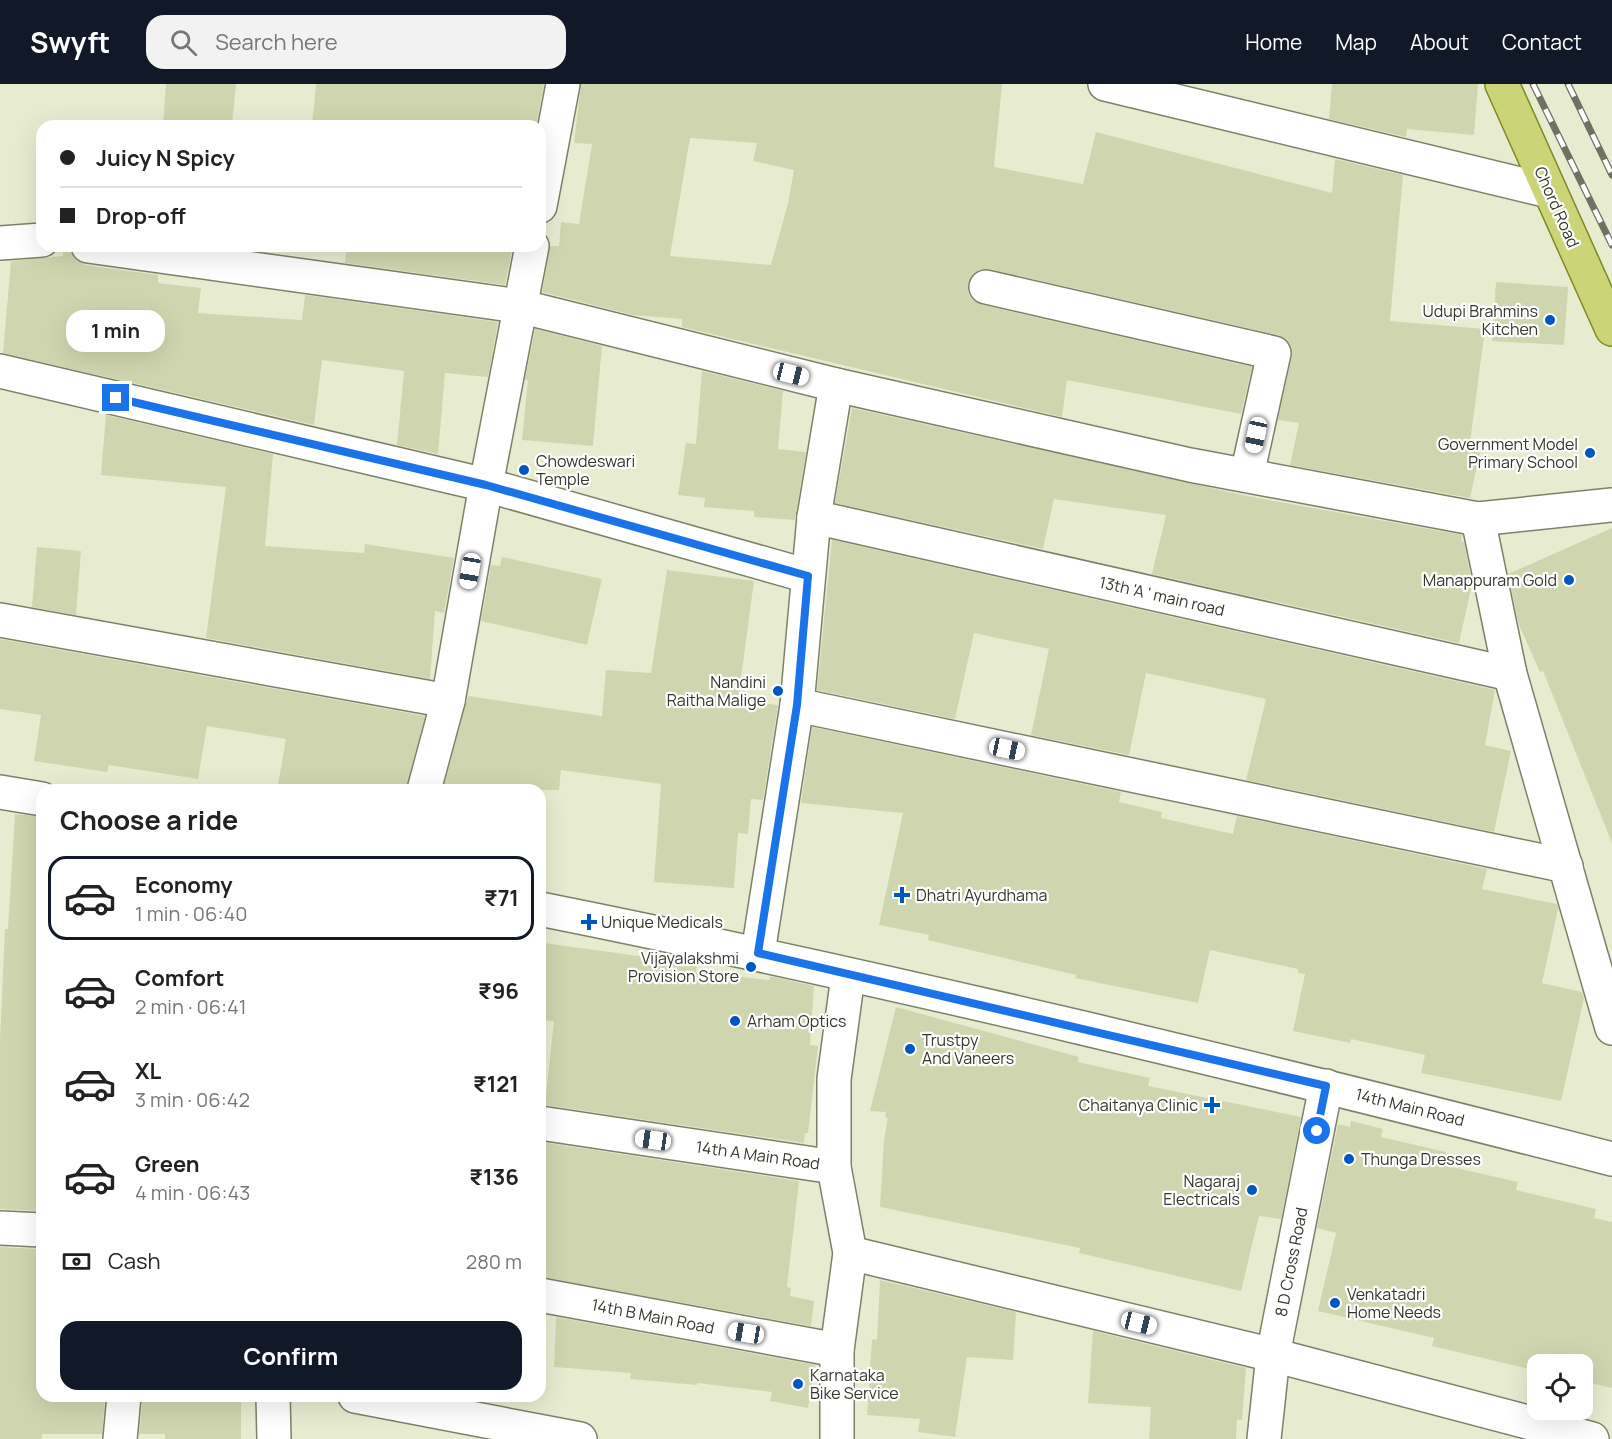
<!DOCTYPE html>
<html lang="en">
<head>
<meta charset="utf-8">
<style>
	:root { --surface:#fff; --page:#f2f2f2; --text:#222; --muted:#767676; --line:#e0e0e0; --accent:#111827 }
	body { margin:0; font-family:Manrope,sans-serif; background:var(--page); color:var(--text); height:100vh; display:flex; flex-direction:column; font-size:22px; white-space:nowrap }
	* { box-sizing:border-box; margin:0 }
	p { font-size:20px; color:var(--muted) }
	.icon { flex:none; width:33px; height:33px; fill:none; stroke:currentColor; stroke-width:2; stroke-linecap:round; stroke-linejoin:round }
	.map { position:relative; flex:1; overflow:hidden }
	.details { position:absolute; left:36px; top:700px; width:510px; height:618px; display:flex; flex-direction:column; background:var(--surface); border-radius:18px; box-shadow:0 6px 24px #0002 }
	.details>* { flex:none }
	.top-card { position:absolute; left:36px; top:36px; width:510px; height:132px; border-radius:18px; box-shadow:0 6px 24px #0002; display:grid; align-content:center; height:132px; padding:0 24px; background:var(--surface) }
	.tools { position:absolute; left:1527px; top:1270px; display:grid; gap:12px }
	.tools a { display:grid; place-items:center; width:66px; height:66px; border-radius:12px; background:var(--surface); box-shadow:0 6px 24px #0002; font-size:30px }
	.end { position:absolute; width:27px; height:27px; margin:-14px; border:8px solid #1a73e8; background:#fff; box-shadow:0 0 0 3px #fff }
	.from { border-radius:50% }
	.bubble { position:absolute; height:42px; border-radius:18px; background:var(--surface); box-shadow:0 6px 24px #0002; font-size:20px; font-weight:700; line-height:42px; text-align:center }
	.car { position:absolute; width:18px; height:36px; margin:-18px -9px; border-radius:8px; box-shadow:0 0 4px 2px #0007; background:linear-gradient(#fff 24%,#345 0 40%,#fff 0 76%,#345 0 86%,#fff 0) }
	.top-card b { display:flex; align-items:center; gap:21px; height:57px; font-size:22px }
	.top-card b+b { border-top:2px solid var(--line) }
	.top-card i { width:15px; height:15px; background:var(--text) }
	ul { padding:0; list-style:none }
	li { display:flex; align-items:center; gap:18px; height:84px; margin:0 12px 9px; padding:0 12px; border:3px solid transparent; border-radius:18px }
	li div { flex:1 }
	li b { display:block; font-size:22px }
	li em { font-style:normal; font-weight:700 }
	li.active { border-color:var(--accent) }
	li>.icon { width:54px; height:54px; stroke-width:1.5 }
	h2 { padding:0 24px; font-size:27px; line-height:72px }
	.pay { display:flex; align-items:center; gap:15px; height:66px; padding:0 24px; font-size:22px }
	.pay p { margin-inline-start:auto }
	.primary-button { display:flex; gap:12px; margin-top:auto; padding:12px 24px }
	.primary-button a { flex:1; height:69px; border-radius:18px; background:var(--accent); color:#fff; font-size:24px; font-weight:700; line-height:69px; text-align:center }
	header { display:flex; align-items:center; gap:36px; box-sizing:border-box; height:84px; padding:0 30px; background:var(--accent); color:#fff }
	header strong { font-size:28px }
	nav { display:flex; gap:33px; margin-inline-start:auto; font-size:21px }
	.search { width:420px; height:54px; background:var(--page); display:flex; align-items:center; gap:15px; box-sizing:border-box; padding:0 21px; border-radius:18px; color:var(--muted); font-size:22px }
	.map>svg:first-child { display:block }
</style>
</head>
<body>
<header>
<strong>Swyft</strong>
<div class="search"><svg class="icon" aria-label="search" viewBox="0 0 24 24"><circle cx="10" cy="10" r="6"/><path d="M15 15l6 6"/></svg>Search here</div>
<nav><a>Home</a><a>Map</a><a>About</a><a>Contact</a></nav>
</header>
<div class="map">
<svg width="1612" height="1355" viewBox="0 0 1612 1355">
	<rect width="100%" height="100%" fill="#e7ecd1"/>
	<g fill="#cfd6af" fill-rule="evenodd">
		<path d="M166,0H236L232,42H163Z"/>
		<path d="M316,0H544L536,42H312Z"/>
		<path d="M581,0H1002L994,83L1083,100L1096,48L1332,109L1335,75L1403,91L1390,237L1485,245L1469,366L1480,368L1470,414L1290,381L1299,339L1278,336L1292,272V263L1286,255L1279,251L990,185H981L973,190L968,199V208L973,216L982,221L1252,283L1241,330L1067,296L1062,333L682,243V235L633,231L542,208L550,162H559L561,138L579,140L592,60L574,59ZM690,54L757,59L753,77L794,86L788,119L771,181L670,172Z"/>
		<path d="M1332,0H1478L1474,51L1407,45L1406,53L1329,35Z"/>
		<path d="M347,162H513L505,201L345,179Z"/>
		<path d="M63,167H70L76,176L85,181L158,191V199L201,204L198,229L302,236L305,211L498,238L488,293L445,289L438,370L397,361L404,287L322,276L314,341L3,269L11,177L63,172Z"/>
		<path d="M1496,198L1568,203L1564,261L1492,257Z"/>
		<path d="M535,245L602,262L593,362L522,356L528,296H525Z"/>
		<path d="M702,287L783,307L778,365L806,368L795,436L754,433V427L704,423L705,414L678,411L686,359L696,360Z"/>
		<path d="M852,324L1247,412L1462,451L1461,457L1464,458L1472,500L1459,559L1152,490L1166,431L1054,415L1043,465L835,419Z"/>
		<path d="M106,331L273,370L265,462L364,469L365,460L454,474L444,529L435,527L430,595L206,554L226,403L101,391Z"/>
		<path d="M1612,444V759L1543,587L1540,588L1519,541L1508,490Z"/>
		<path d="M832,456L1495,606L1485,661L1511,667L1494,748L1246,696L1266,615L1146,589L1129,671L1031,651L1049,565L974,549L955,635L817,606Z"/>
		<path d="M37,463L81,467L76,531L32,523Z"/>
		<path d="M502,473L602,495L587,561L481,537L491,481L500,482Z"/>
		<path d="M667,486L754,497L738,616L778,621L763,716L751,715L748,750L738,749L734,804L654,798L661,700L561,686L559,706H443L468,612L602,632L606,586L651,589Z"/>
		<path d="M0,555L425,632L406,706H277L286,655L207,642L198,695L109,681L107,688L34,677L41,631L0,625Z"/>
		<path d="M812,643L1121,708L1119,718L1162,728L1161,734L1233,750L1237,732L1487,785L1482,805L1557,820L1558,825L1542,899L1582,908L1584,914L1561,1017L1421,989L1425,971L1351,955L1350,959L1293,947L1305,890L1298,889V885L1210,866L1198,919L1075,894L1076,891L928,856L929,851L879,841L903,729L801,719Z"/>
		<path d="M15,730L42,733V1113H37V1127L0,1125V956L5,845H8Z"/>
		<path d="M544,859L697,880L696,888L769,896L770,893H774L814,902L810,961L818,962L808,1049H805L804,1059L545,1021L554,937L540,936V888Z"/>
		<path d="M896,923L1079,973L1078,978L1150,994L1148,1002L1301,1033L1281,1135L1259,1132L1241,1207L1079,1169L1080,1164L880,1123L884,1056L888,1034L885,1033L886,1028L870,1027Z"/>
		<path d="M1351,1037L1383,1045L1381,1053L1446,1068L1443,1081L1518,1098L1516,1106L1596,1125L1594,1134L1612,1138V1304L1582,1297V1281H1538V1287L1432,1262L1434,1254L1318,1227L1336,1149L1317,1144L1338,1040L1350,1043Z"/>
		<path d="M541,1058L799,1097L787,1203L791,1204L790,1212L814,1217L811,1242L540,1193Z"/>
		<path d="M0,1163L37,1165V1192H42V1314H105L102,1350H42V1355H0Z"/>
		<path d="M880,1196L1016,1228L1013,1276L967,1273L955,1353L918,1348L920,1335L867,1331L872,1255L877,1256Z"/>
		<path d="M556,1233L815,1281L808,1324L770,1317L772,1308L697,1299V1301L630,1295L631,1289L554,1283Z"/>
		<path d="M1093,1247L1246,1284L1242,1336H1237L1236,1355H1149L1151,1323L1088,1319Z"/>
		<path d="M165,1312H241V1355H165V1350H139L143,1314Z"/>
	</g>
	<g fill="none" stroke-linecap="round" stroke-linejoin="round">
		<g stroke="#7c8169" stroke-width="36">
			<g id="street">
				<path d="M1105,0L1549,107"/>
				<path d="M540,122L563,0"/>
				<path d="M0,159L42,156"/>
				<path d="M88,162L519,222L836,301L1190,381L1478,435L1612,421"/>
				<path d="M986,203L1274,269L1247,391"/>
				<path d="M0,287L486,401L808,492"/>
				<path d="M814,433L1510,590"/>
				<path d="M1478,435L1510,590L1612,944"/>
				<path d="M0,536L448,617"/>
				<path d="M797,621L1566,782"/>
				<path d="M424,706L448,617L486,401L532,162"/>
				<path d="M758,869L797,621L814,433L836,301"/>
				<path d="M540,1039L834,1083"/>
				<path d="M0,1144L42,1146"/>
				<path d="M850,1169L1273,1271L1592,1355"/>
				<path d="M540,1211L837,1266"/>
				<path d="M273,1312L274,1355"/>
				<path d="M355,1312L580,1355"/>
				<path d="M120,1355L124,1312"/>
				<path d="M837,1355V1266L850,1169L834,1083V995L848,892"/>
				<path d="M1264,1355L1273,1271L1326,1002"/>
			</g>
		</g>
		<g stroke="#7c8169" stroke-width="36">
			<g id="secondary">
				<path d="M0,708L42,715"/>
				<path d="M540,825C900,897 1257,984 1612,1075"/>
			</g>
		</g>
		<g stroke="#808a22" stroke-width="36">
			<path id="primary" d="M1502,0L1612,245"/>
		</g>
		<use href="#street" stroke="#fff" stroke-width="33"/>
		<use href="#secondary" stroke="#fff" stroke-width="33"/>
		<use href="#primary" stroke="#cbd477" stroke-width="33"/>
		<g stroke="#6f7162" stroke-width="7">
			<g id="rail">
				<path d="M1533,0L1612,161"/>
				<path d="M1568,0L1612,91"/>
			</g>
		</g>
		<use href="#rail" stroke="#fff" stroke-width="4.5" stroke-dasharray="14" stroke-linecap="butt"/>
	</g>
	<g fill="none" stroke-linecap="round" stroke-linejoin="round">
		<path stroke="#1a73e8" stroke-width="8" d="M116,314L486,401L808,492L797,621L758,869L1326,1002L1317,1047"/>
	</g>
	<g fill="#0057c0" stroke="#fff" stroke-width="2">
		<circle cx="1550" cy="236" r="6"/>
		<circle cx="1590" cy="369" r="6"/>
		<circle cx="524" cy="386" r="6"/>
		<circle cx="1569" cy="496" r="6"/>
		<circle cx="778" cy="607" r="6"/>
		<path d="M899 802h6v6h6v6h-6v6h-6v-6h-6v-6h6z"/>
		<path d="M586 829h6v6h6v6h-6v6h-6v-6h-6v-6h6z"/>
		<circle cx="751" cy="883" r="6"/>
		<circle cx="735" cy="937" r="6"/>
		<circle cx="910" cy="965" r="6"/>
		<path d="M1209 1012h6v6h6v6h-6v6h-6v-6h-6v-6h6z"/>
		<circle cx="1349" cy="1075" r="6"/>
		<circle cx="1252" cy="1106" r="6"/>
		<circle cx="1335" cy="1219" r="6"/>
		<circle cx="798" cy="1300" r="6"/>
	</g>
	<g text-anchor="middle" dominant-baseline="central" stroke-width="4.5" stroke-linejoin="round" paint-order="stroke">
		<g font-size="16" fill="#35362c" stroke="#fff">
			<text transform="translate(1557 123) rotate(66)">Chord Road</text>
			<text transform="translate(1162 512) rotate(13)">13th 'A ' main road</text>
			<text transform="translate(1410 1023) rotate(14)">14th Main Road</text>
			<text transform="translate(758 1071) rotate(8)">14th A Main Road</text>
			<text transform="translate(1291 1178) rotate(-79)">8 D Cross Road</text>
			<text transform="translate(653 1232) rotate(11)">14th B Main Road</text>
		</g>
		<g font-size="16" fill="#35362c" stroke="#fff" text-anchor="start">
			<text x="1538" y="227" text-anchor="end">Udupi Brahmins<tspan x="1538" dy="18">Kitchen</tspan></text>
			<text x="1578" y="360" text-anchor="end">Government Model<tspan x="1578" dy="18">Primary School</tspan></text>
			<text x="536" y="377">Chowdeswari<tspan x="536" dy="18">Temple</tspan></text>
			<text x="1557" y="496" text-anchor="end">Manappuram Gold</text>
			<text x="766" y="598" text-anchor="end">Nandini<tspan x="766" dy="18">Raitha Malige</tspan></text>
			<text x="916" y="811">Dhatri Ayurdhama</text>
			<text x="601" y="838">Unique Medicals</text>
			<text x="739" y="874" text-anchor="end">Vijayalakshmi<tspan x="739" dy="18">Provision Store</tspan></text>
			<text x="747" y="937">Arham Optics</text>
			<text x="922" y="956">Trustpy<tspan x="922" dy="18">And Vaneers</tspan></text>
			<text x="1198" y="1021" text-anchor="end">Chaitanya Clinic</text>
			<text x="1361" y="1075">Thunga Dresses</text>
			<text x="1240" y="1097" text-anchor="end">Nagaraj<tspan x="1240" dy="18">Electricals</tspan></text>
			<text x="1347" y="1210">Venkatadri<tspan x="1347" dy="18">Home Needs</tspan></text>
			<text x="810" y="1291">Karnataka<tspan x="810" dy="18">Bike Service</tspan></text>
		</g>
	</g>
</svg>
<div class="tools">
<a><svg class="icon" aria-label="locate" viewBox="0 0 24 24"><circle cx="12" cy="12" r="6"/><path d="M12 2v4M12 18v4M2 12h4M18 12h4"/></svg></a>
</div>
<i class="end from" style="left:1317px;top:1047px"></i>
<i class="end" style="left:116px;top:314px"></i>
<div class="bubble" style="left:66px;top:226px;width:99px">1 min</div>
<i class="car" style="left:791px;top:290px;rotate:104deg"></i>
<i class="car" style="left:1256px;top:351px;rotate:192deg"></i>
<i class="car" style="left:470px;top:487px;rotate:190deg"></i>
<i class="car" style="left:1007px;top:665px;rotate:102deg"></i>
<i class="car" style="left:653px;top:1056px;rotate:278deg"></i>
<i class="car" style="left:1139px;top:1239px;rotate:104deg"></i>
<i class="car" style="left:746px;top:1249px;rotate:280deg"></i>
<div class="top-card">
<b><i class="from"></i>Juicy N Spicy</b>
<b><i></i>Drop-off</b>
</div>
<section class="details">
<h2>Choose a ride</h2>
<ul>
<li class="active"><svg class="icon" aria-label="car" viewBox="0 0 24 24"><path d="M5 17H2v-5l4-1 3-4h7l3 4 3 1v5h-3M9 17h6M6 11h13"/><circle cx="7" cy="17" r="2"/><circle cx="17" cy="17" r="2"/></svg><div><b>Economy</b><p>1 min · 06:40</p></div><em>₹71</em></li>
<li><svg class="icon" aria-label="car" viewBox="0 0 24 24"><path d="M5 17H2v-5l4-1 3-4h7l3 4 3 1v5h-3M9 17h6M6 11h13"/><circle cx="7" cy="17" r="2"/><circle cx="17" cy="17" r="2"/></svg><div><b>Comfort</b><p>2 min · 06:41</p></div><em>₹96</em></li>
<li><svg class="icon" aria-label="car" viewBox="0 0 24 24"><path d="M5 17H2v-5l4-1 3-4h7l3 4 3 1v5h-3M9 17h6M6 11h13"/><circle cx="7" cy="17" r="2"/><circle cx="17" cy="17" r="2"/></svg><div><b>XL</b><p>3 min · 06:42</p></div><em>₹121</em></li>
<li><svg class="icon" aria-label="car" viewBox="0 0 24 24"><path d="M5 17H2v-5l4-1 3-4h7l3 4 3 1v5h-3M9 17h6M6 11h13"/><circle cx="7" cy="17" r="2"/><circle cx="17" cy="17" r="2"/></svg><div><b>Green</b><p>4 min · 06:43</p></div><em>₹136</em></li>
</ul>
<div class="pay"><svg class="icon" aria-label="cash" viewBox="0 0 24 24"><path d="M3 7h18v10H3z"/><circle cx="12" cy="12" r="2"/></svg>Cash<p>280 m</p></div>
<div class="primary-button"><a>Confirm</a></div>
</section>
</div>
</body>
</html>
